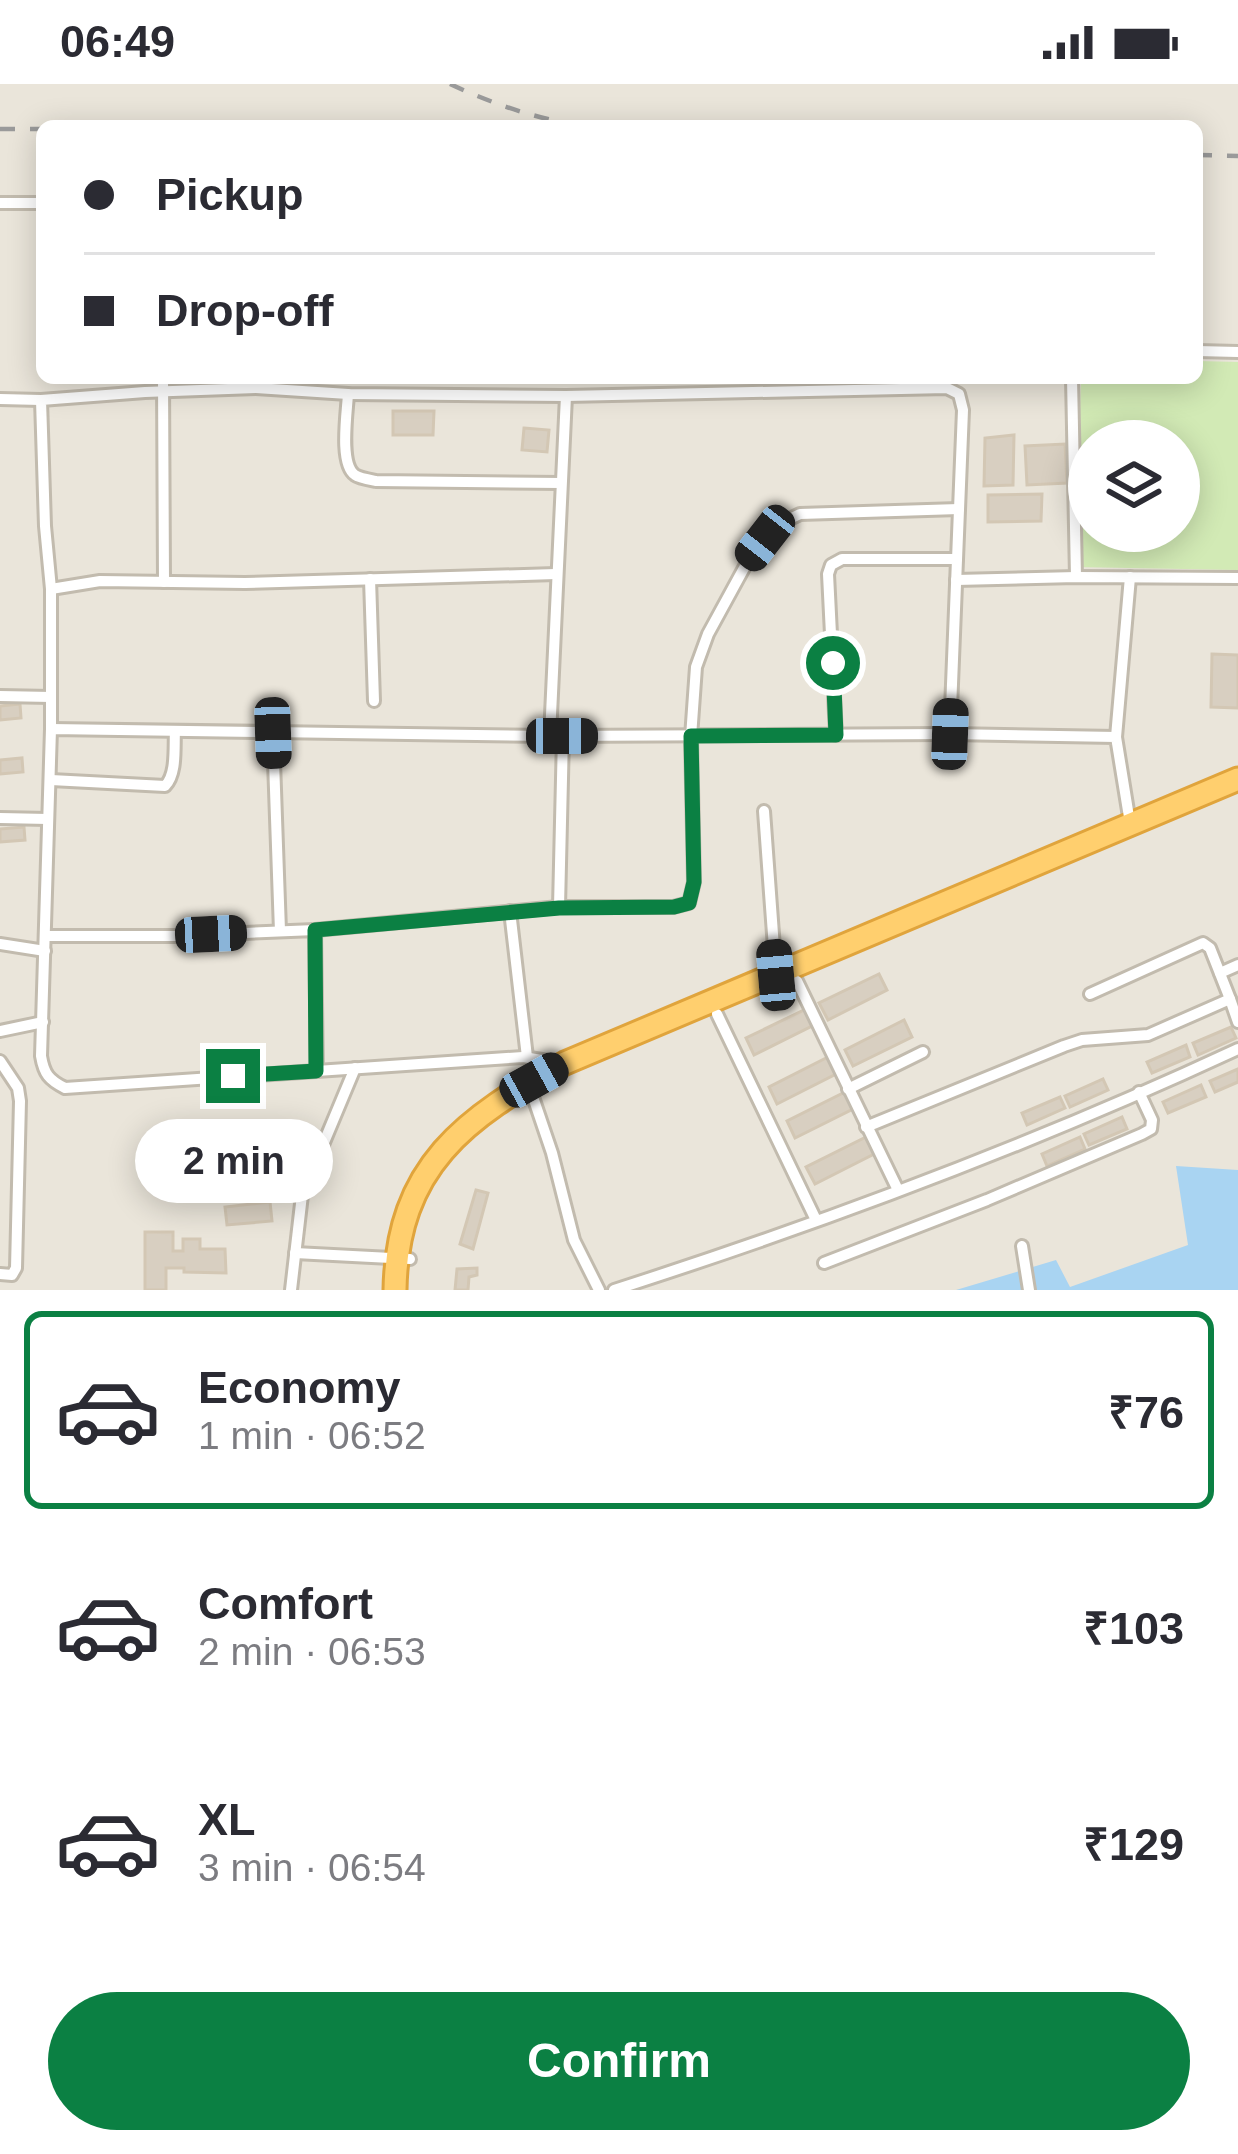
<!DOCTYPE html>
<html lang="en">
<head>
<meta charset="utf-8">
<style>
	:root { --surface:#fff; --page:#f2f2f3; --text:#2b2b33; --muted:#7c7c81; --line:#e1e1e2; --accent:#0b8043 }
	body { margin:0; font-family:Helvetica,sans-serif; background:var(--page); color:var(--text); height:100vh; display:flex; flex-direction:column; font-size:45px; white-space:nowrap }
	* { box-sizing:border-box; margin:0 }
	p { font-size:39px; color:var(--muted) }
	.icon { flex:none; width:66px; height:66px; fill:none; stroke:currentColor; stroke-width:2; stroke-linecap:round; stroke-linejoin:round }
	.map { position:relative; height:1206px; overflow:hidden }
	.details { display:flex; flex-direction:column; background:var(--surface); flex:1 }
	.details>* { flex:none }
	.hud { position:absolute; left:36px; top:36px; width:1167px; height:264px; border-radius:18px; box-shadow:0 6px 30px #0003; display:grid; align-content:center; height:264px; padding:0 48px; background:var(--surface) }
	.tools { position:absolute; left:1068px; top:336px; display:grid; gap:24px }
	.tools a { display:grid; place-items:center; width:132px; height:132px; border-radius:50%; background:var(--surface); box-shadow:0 6px 30px #0003; font-size:60px }
	.end { position:absolute; width:54px; height:54px; margin:-27px; border:15px solid #0b8043; background:#fff; box-shadow:0 0 0 6px #fff }
	.from { border-radius:50% }
	.bubble { position:absolute; height:84px; border-radius:42px; background:var(--surface); box-shadow:0 6px 30px #0003; font-size:39px; font-weight:600; line-height:84px; text-align:center }
	.car { position:absolute; width:36px; height:72px; margin:-36px -18px; border-radius:15px; box-shadow:0 0 9px 3px #0007; background:linear-gradient(#222 24%,#8ab4d8 0 40%,#222 0 76%,#8ab4d8 0 86%,#222 0) }
	.hud b { display:flex; align-items:center; gap:42px; height:114px; font-size:45px }
	.hud b+b { border-top:3px solid var(--line) }
	.hud i { width:30px; height:30px; background:var(--text) }
	ul { padding:21px 0 0; list-style:none }
	li { display:flex; align-items:center; gap:36px; height:198px; margin:0 24px 18px; padding:0 24px; border:6px solid transparent; border-radius:18px }
	li div { flex:1 }
	li b { display:block; font-size:45px }
	li em { font-style:normal; font-weight:600 }
	li.active { border-color:var(--accent) }
	li>.icon { width:108px; height:108px; stroke-width:1.5 }
	.action { display:flex; gap:24px; margin-top:auto; padding:24px 48px }
	.action a { flex:1; height:138px; border-radius:72px; background:var(--accent); color:#fff; font-size:48px; font-weight:600; line-height:138px; text-align:center }
	.status { display:flex; justify-content:space-between; align-items:center; height:84px; padding:0 60px; background:var(--surface); direction:ltr }
	.status svg { height:33px; fill:currentColor }
	.map>svg:first-child { display:block }
</style>
</head>
<body>
<div class="status"><b>06:49</b><svg viewBox="0 0 49 12"><path d="M0 12V9h3v3zM5 12V6h3v6zM10 12V3h3v9zM15 12V0h3v12zM26 1h20v11H26zM47 4h2v5h-2z"/></svg></div>
<div class="map">
<svg width="1238" height="1206" viewBox="0 0 1238 1206">
	<rect width="100%" height="100%" fill="#f6f3ec"/>
	<path fill="#eae5da" fill-rule="evenodd" d="M0,0H1238V1206H0ZM42,42H1197V294H42ZM1089,357H1179V447H1089Z"/>
	<path fill="#d2eab5" fill-rule="evenodd" d="M1197,277L1238,278V486L1075,483L1081,294H1197ZM1089,357H1179V447H1089Z"/>
	<path fill="#a9d4f2" d="M1176,1082L1238,1086V1206H956L1056,1176L1070,1203L1188,1161Z"/>
	<g fill="#d8cfc1" stroke="#d3c7b4" stroke-width="3">
		<path d="M393,327H434L433,351H393Z"/>
		<path d="M524,344L549,346L547,368L522,366Z"/>
		<path d="M1014,351L1013,401L984,402L985,354Z"/>
		<path d="M1065,360L1067,399L1027,401L1025,362Z"/>
		<path d="M1042,410L1041,437L988,438V411Z"/>
		<path d="M1212,570L1238,571V624L1211,623Z"/>
		<path d="M20,620L21,634L0,636V622Z"/>
		<path d="M22,674L23,688L0,690V676Z"/>
		<path d="M24,743L25,756L0,758V745Z"/>
		<path d="M879,890L887,906L828,936L819,919Z"/>
		<path d="M806,925L814,941L754,971L746,954Z"/>
		<path d="M904,936L912,953L853,982L845,966Z"/>
		<path d="M1231,943L1236,954L1198,971L1193,959Z"/>
		<path d="M1186,961L1190,973L1152,989L1147,978Z"/>
		<path d="M828,973L836,990L777,1020L769,1003Z"/>
		<path d="M1238,985V998L1215,1008L1210,997Z"/>
		<path d="M1103,995L1108,1006L1070,1023L1065,1012Z"/>
		<path d="M1201,1001L1206,1013L1168,1029L1163,1018Z"/>
		<path d="M847,1007L855,1024L795,1054L787,1037Z"/>
		<path d="M1060,1013L1065,1024L1027,1041L1022,1029Z"/>
		<path d="M1122,1033L1127,1045L1089,1061L1084,1050Z"/>
		<path d="M866,1053L874,1070L815,1100L806,1083Z"/>
		<path d="M1080,1053L1085,1065L1047,1082L1042,1070Z"/>
		<path d="M476,1106L488,1109L473,1165L460,1160Z"/>
		<path d="M270,1118L272,1137L227,1141L225,1123Z"/>
		<path d="M145,1148H173V1167H183V1155H200V1165H225L226,1189L184,1188V1184H166V1206H145Z"/>
		<path d="M477,1184V1191L469,1193L468,1206H455L457,1185Z"/>
	</g>
	<g fill="none" stroke-linecap="round" stroke-linejoin="round">
		<g stroke="#c2bbae" stroke-width="16">
			<g id="street">
				<path d="M0,119H42"/>
				<path d="M1197,267L1238,268"/>
				<path d="M163,294L164,498"/>
				<path d="M1072,294L1076,493"/>
				<path d="M348,310C347,329 339,380 355,391C359,394 371,396 376,397L561,399"/>
				<path d="M0,315L41,316"/>
				<path d="M370,495L374,617"/>
				<path d="M956,496L1076,493L1238,494"/>
				<path d="M51,505L100,497L245,499L556,490"/>
				<path d="M0,612L51,613"/>
				<path d="M51,645V505L45,442L41,316L145,308L256,304L348,310L566,312L947,304L959,310L963,326L950,650L1116,653L1130,739"/>
				<path d="M273,649L280,847"/>
				<path d="M836,651L828,490L831,481L842,475H957"/>
				<path d="M550,652L566,312"/>
				<path d="M1116,653L1130,493"/>
				<path d="M51,696L165,702C177,690 174,664 175,647"/>
				<path d="M764,727L776,891"/>
				<path d="M0,734L48,735"/>
				<path d="M559,823L563,652"/>
				<path d="M510,827L527,973"/>
				<path d="M315,846L559,823H673L689,819L694,798L691,653L696,583L708,550L750,473L775,442L800,430L959,425"/>
				<path d="M45,852H175L315,846L317,987"/>
				<path d="M0,860L45,867"/>
				<path d="M1220,889L1238,881"/>
				<path d="M797,897L898,1106"/>
				<path d="M1230,915L1238,938"/>
				<path d="M717,930L816,1136"/>
				<path d="M0,947L43,938"/>
				<path d="M0,977L18,1004L20,1017L16,1184L12,1191L0,1190"/>
				<path d="M561,979L523,973L65,1004C49,996 44,990 41,972L51,645L550,652L950,650"/>
				<path d="M848,1005L923,968"/>
				<path d="M532,1010L552,1069L574,1156L599,1206"/>
				<path d="M866,1043L1064,962L1082,956L1148,951L1230,915L1210,864L1203,859L1090,910"/>
				<path d="M1022,1162L1029,1206"/>
				<path d="M295,1169L410,1175"/>
				<path d="M824,1179L987,1116L1142,1050L1151,1045L1152,1036L1139,1008"/>
				<path d="M291,1206L302,1111L355,984"/>
				<path d="M614,1206C826,1138 1036,1059 1238,965"/>
			</g>
		</g>
		<g stroke="#e0a43c" stroke-width="27">
			<path id="highway" d="M395,1206C397,1082 465,1034 565,979L1238,695"/>
		</g>
		<use href="#street" stroke="#fff" stroke-width="10"/>
		<use href="#highway" stroke="#ffcf6e" stroke-width="21"/>
		<g stroke="#9a9a9a" stroke-width="4.5" stroke-dasharray="15 15" stroke-linecap="butt">
			<path d="M450,0C493,20 537,35 583,42"/>
			<path d="M0,45H42"/>
			<path d="M1197,71L1238,72"/>
		</g>
	</g>
	<g fill="none" stroke-linecap="round" stroke-linejoin="round">
		<path stroke="#0b8043" stroke-width="15" d="M233,992L316,987L315,846L559,824L674,823L689,819L694,798L691,652L836,651L833,579"/>
	</g>
</svg>
<div class="tools">
<a><svg class="icon" aria-label="layers" viewBox="0 0 24 24"><path d="M12 4l9 5-9 5-9-5zM3 14l9 5 9-5"/></svg></a>
</div>
<i class="end from" style="left:833px;top:579px"></i>
<i class="end" style="left:233px;top:992px"></i>
<div class="bubble" style="left:135px;top:1035px;width:198px">2 min</div>
<i class="car" style="left:765px;top:454px;rotate:218deg"></i>
<i class="car" style="left:273px;top:649px;rotate:178deg"></i>
<i class="car" style="left:950px;top:650px;rotate:2deg"></i>
<i class="car" style="left:562px;top:652px;rotate:90deg"></i>
<i class="car" style="left:211px;top:850px;rotate:87deg"></i>
<i class="car" style="left:776px;top:891px;rotate:355deg"></i>
<i class="car" style="left:534px;top:996px;rotate:61deg"></i>
<div class="hud">
<b><i class="from"></i>Pickup</b>
<b><i></i>Drop-off</b>
</div>
</div>
<section class="details">
<ul>
<li class="active"><svg class="icon" aria-label="car" viewBox="0 0 24 24"><path d="M5 17H2v-5l4-1 3-4h7l3 4 3 1v5h-3M9 17h6M6 11h13"/><circle cx="7" cy="17" r="2"/><circle cx="17" cy="17" r="2"/></svg><div><b>Economy</b><p>1 min · 06:52</p></div><em>₹76</em></li>
<li><svg class="icon" aria-label="car" viewBox="0 0 24 24"><path d="M5 17H2v-5l4-1 3-4h7l3 4 3 1v5h-3M9 17h6M6 11h13"/><circle cx="7" cy="17" r="2"/><circle cx="17" cy="17" r="2"/></svg><div><b>Comfort</b><p>2 min · 06:53</p></div><em>₹103</em></li>
<li><svg class="icon" aria-label="car" viewBox="0 0 24 24"><path d="M5 17H2v-5l4-1 3-4h7l3 4 3 1v5h-3M9 17h6M6 11h13"/><circle cx="7" cy="17" r="2"/><circle cx="17" cy="17" r="2"/></svg><div><b>XL</b><p>3 min · 06:54</p></div><em>₹129</em></li>
</ul>
<div class="action"><a>Confirm</a></div>
</section>
</body>
</html>
